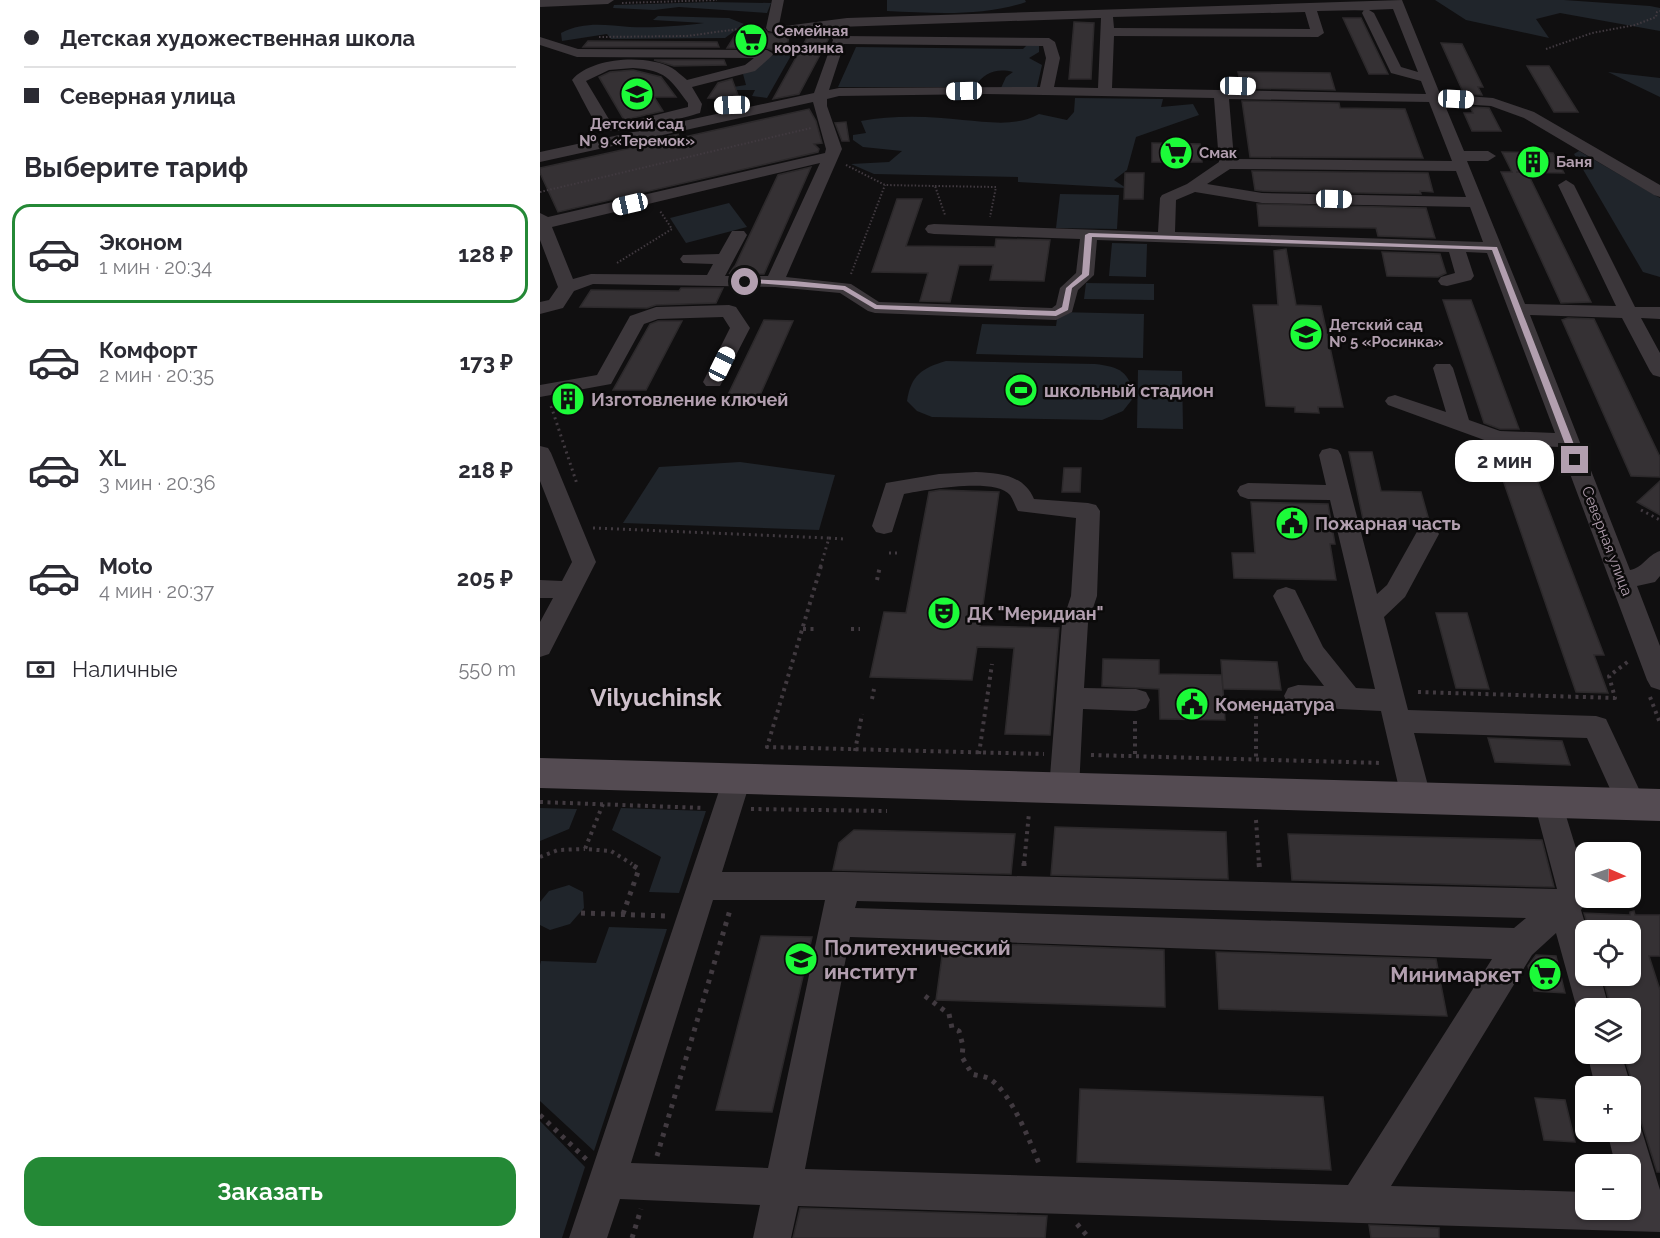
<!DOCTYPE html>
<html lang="ru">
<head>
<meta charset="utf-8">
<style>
	:root { --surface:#fff; --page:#f7f7f7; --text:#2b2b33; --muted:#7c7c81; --line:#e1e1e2; --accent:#248936 }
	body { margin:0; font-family:Raleway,sans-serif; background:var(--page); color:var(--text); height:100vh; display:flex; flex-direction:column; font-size:22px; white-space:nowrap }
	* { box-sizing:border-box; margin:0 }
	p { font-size:20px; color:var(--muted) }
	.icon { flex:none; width:33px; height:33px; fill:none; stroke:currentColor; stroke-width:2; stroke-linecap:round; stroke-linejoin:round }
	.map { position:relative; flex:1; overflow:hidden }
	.drawer { display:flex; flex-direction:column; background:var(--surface); width:540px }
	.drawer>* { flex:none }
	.hud { display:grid; align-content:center; height:132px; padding:0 24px; background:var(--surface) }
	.needle { width:39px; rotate:92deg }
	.controls { position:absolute; left:1035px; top:842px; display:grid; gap:12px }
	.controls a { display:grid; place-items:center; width:66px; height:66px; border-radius:12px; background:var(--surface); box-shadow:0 2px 4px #0004; font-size:30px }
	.end { position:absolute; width:27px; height:27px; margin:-14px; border:8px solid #b29faf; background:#111; box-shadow:0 0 0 3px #111 }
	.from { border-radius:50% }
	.bubble { position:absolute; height:42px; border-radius:18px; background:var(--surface); box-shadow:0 2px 4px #0004; font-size:20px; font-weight:700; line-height:42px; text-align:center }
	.car { position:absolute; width:18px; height:36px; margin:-18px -9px; border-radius:8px; box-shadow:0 0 4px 2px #0007; background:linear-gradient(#fff 24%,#345 0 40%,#fff 0 76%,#345 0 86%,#fff 0) }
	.hud b { display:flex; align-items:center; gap:21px; height:57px; font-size:22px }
	.hud b+b { border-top:2px solid var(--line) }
	.hud i { width:15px; height:15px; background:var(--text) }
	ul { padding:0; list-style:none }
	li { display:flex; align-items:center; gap:18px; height:99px; margin:0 12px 9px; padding:0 12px; border:3px solid transparent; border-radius:18px }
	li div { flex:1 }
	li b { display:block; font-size:22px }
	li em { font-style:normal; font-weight:700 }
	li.current { border-color:var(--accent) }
	li>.icon { width:54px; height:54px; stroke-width:1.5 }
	h2 { padding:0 24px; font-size:27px; line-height:72px }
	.pay { display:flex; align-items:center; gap:15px; height:66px; padding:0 24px; font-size:22px }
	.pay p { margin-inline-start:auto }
	.cta { display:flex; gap:12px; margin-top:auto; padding:12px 24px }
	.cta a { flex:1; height:69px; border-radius:18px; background:var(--accent); color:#fff; font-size:24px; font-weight:700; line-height:69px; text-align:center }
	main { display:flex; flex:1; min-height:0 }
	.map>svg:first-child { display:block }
</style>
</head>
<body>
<main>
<section class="drawer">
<div class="hud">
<b><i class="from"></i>Детская художественная школа</b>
<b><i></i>Северная улица</b>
</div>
<h2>Выберите тариф</h2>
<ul>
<li class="current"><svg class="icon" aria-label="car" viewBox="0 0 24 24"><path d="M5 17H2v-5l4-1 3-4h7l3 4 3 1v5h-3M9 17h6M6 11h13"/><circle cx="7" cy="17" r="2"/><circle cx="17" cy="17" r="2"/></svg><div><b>Эконом</b><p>1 мин · 20:34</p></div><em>128 ₽</em></li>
<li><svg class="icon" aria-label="car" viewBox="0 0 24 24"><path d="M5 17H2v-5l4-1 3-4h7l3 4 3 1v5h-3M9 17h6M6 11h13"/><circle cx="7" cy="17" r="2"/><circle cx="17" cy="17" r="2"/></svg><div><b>Комфорт</b><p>2 мин · 20:35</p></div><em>173 ₽</em></li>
<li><svg class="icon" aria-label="car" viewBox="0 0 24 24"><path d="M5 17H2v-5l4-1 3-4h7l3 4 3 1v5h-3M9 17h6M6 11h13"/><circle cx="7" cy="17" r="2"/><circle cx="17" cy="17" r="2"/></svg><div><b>XL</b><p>3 мин · 20:36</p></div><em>218 ₽</em></li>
<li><svg class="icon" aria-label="car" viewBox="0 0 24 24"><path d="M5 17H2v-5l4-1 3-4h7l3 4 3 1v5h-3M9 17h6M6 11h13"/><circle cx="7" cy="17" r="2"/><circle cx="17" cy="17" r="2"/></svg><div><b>Moto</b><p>4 мин · 20:37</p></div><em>205 ₽</em></li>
</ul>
<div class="pay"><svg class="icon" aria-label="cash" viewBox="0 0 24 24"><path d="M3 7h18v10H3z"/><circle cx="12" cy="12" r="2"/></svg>Наличные<p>550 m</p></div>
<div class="cta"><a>Заказать</a></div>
</section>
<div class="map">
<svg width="1120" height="1238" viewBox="0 0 1120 1238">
	<rect width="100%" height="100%" fill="#100f10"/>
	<g fill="#20252b">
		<path d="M347,0H485L486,2C443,17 392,13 347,11Z"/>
		<path d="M895,0H1024L1110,6L1120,8V31L1020,13L996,19L1009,38L926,20Z"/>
		<path d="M171,2L231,3L227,13L139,7L114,10L73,8L74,5Z"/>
		<path d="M118,16L189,18L204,24L185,38L71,39L67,34L22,41L21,33C44,21 66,25 90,27C113,28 141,26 164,23L113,20Z"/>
		<path d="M499,44V52L489,58L502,65L497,87L461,88L466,77L473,72C457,68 444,72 435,87H298L316,47L483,49L487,45Z"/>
		<path d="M253,45H257L227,98L212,96L215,90H193V87L206,85L203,74C222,67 225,53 248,52Z"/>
		<path d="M1068,72L1120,78V97Z"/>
		<path d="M535,98L623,99L621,107L653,104L659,115L596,137L587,170L574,180L586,188L478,182V177L334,174L311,164L349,162L362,151L323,147L313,140V135L326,133L321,121C353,115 391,116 423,120C449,122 476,127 499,114L527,120L534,112Z"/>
		<path d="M1039,151L1120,198V277L1103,272L1034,154Z"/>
		<path d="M520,194L579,195L577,229L516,228Z"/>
		<path d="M189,203L207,227L146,243L130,218Z"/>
		<path d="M572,243L607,244L606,277L569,276Z"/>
		<path d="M546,283L614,284V300L544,299Z"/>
		<path d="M518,312L604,314L603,358L436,354L442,324L516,326Z"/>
		<path d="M406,361L555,364C580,367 589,371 594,397L583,411L562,420L392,417L377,411L367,401C371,375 382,368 406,361Z"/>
		<path d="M598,370L642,371L643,429L597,428Z"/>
		<path d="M200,462L295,475L279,530L83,523L119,467Z"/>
		<path d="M0,808L37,809L29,829L0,841Z"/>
		<path d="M81,808L166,811L139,893L109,892L121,857L72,830Z"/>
		<path d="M29,885L43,892L44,908L30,924L10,930L0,925V902L9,891Z"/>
		<path d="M69,927L127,929L54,1151L0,1101V965L1,961L56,963Z"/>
		<path d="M0,1121L45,1167L22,1238H0Z"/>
	</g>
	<g fill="#353134" stroke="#2c292b" stroke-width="1.5">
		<path d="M803,18H821L848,74H829Z"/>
		<path d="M534,22L554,23L551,79H529Z"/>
		<path d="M199,29H224L228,33L249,36L246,52L234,51L227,48H187Z"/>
		<path d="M268,36L289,38L259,94L233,99Z"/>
		<path d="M48,41L177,42L179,47H43Z"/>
		<path d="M901,43L922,44L943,87H938L942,95L924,94Z"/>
		<path d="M114,60H184L186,65L134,66Z"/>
		<path d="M987,66H1009L1038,112H1014Z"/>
		<path d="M93,70L121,77L136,97H114L123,111L84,120L59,77L70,72Z"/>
		<path d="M698,72L790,73L795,90L701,88Z"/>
		<path d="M192,79L199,98H168L178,83Z"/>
		<path d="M702,101L799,103L800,108L865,109L883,158L710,157Z"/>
		<path d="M930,107L949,108L961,131H932L924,113H933Z"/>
		<path d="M269,109L276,121L282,143L274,144L279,149L278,152L18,212L0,173V168L100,146L98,143L138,134L140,138Z"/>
		<path d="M306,122L309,141H302L295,123Z"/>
		<path d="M612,143L660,144L662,162H612Z"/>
		<path d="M962,152L1013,153L1024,173L976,172H987L1051,302L1021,303L961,172H972Z"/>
		<path d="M271,167L224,274H191L194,267L189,274L195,266L238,175Z"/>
		<path d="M712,171L888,173L893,192L880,191L881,194L722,191L715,190Z"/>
		<path d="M585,173H604L603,199H584Z"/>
		<path d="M357,199H382L366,246L455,247L456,239L510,240L504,281L450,280L453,265H419L410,302L380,301L388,273L332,272Z"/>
		<path d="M717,204L886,208L895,238L838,236L836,228L719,226Z"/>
		<path d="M746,249L756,305L781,306L803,407H778L779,413L755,412V407L726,406L713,305H738L734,251Z"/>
		<path d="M842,252L900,254L906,273L898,277L847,276Z"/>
		<path d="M141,288H183L176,303L116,305L107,308L40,307L51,290L139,291Z"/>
		<path d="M903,300H931L979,429H960L944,423Z"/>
		<path d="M1028,318L1054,319L1120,457V477L1091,476L1022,320Z"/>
		<path d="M224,320L253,321L216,404L184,403Z"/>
		<path d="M118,321H142L106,390H73L110,324Z"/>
		<path d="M951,445L985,448L1064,655H1054L1068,693L1036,692Z"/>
		<path d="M809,452H832L841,491L881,492L890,524H824Z"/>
		<path d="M524,468H541L540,492H522Z"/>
		<path d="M1120,481V515L1097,502Z"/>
		<path d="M400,490L459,492L440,626L519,628L510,735L465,734L474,648L437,647L432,680L330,677L344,612L366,613L389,492Z"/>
		<path d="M711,502L788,504L795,544H790L796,580L694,578L692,553H715Z"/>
		<path d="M896,613H927L949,689L916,688Z"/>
		<path d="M563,659L619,660V674L682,675L685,720L620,719L619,689L562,686Z"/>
		<path d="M681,660L737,662L741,690L683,689Z"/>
		<path d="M948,738L1022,741L1030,765L955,762Z"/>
		<path d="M515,827L686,832L688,879L511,875Z"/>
		<path d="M314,830L475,834L471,874L293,870L299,843Z"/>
		<path d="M748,834L1002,840L1014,887L752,880Z"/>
		<path d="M1094,911L1095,915H1120V956H1109L1120,990V1172H1117L1091,1089L1093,1085L1083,1053H1090V1008H1071L1062,975H1090V930H1049L1044,913L1090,915V912Z"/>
		<path d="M221,936L272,937L232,1112L176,1110Z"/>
		<path d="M404,942L624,950L625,1007L396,1000Z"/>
		<path d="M676,952L896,959L907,1016L679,1009Z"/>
		<path d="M996,955L1016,956L1025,993L994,991L988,966Z"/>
		<path d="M540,1089L783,1097L791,1170L537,1162Z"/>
		<path d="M995,1098L1025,1100L1035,1142L1004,1140Z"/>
		<path d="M260,1208L507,1216L505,1238H253Z"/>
		<path d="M829,1225L899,1228V1238H831Z"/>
	</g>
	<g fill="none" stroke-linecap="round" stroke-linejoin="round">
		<g stroke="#413a40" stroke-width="2" stroke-dasharray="1.5 2" stroke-linecap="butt">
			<path d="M82,3L177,0"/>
			<path d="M59,37L147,36L213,27"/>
			<path d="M1006,49L1052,33L1095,25L1116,17L1117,12L1120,11"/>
			<path d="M306,165L345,185L395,186L405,215"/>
			<path d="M395,186L456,187L450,217"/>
			<path d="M0,192L271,128"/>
			<path d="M77,263L132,229L120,211"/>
			<path d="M311,274L345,185"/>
		</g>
		<g stroke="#413a40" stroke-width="3" stroke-dasharray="2 4" stroke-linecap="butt">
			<path d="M11,406L37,484"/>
			<path d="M1101,510L1120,520"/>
			<path d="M53,528L289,538L280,568"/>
			<path d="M289,538L303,539"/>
			<path d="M349,553H361"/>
		</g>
		<g stroke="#413a40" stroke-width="4" stroke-dasharray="3 4.5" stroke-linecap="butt">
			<path d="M281,566L227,747L504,754"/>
			<path d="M337,580L340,566"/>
			<path d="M263,629H278"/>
			<path d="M311,629H320"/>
			<path d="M878,692L1075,698L1069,676L1090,660"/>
			<path d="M1110,697L1120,723"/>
			<path d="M332,699L334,689"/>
			<path d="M716,716V760"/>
			<path d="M595,721V756"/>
			<path d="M315,751L322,714"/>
			<path d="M439,754L452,664"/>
			<path d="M551,755L843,763"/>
			<path d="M0,802L164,808"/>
			<path d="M63,804L45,849L71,851L92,864"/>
			<path d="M211,809L347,811"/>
			<path d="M716,820L719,864"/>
			<path d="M0,857L18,850L45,849"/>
			<path d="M484,864L489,813"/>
		</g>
		<g stroke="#413a40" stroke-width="5" stroke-dasharray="4 6" stroke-linecap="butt">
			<path d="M719,863L720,873"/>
			<path d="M484,866V863"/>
			<path d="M41,913L127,916"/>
			<path d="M83,914L99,869L89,863"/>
			<path d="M385,996L409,1014L412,1028L419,1031L423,1046L422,1057L432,1074C438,1076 445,1076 450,1079C472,1094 490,1142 500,1166"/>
			<path d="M0,1115L47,1160"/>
			<path d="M117,1156L190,910"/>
			<path d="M537,1224L549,1238"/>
			<path d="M92,1238L101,1209"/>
		</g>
		<g fill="#3c373b" fill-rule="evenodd">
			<path d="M0,0H74L68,4L0,7Z"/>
			<path d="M232,0H244L239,25L245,26L307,18L862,0L900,94L953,98L994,112L1120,185V197L1114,195L984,118L951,106L904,103L924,151H948L956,156L948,161H927L985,304L1076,306L1018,185L1026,180L1034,185L1095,307H1120V319L1101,318L1120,353V377L1113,375L1110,371L1082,318L990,315L1090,570C1103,568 1107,555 1120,551V576L1115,582L1097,586L1120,646V690L1111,687L1107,680L1020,447L958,445L848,405L845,401L848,397L855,395L906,412L893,368L896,364H910L913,368L929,420L960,431L1015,433L947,253L926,252L934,276L931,280L907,286L901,285L898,281L901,277L915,273L909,252L557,240L554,275L538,290L532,312L516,320L335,313L328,311L300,293L235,287L53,284L34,291L23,308L0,314V302L9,300L18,287L0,240V213L8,217L285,153L286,149L273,102L0,162V152L274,93L293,40L286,28L245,34L228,31L226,28ZM853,9L878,72L861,67L834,13L829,10ZM824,10L822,13L851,73L881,81L886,94L572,88L574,36L778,37L784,33L777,11L827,10ZM765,12L770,29L574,28L573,17ZM561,18L558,88L514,87L520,58L515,42L509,38L303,36L298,27ZM304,44L503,46L506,58L500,87L299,88L289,90ZM445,94L674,98L679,162L647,184L622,195L620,198L618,232L394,224L388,225L385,229L388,233L394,234L540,239L536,273L520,288L516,305L512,308L339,302L311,284L246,277L302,149L287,106V99L299,96ZM689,99L889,102L912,161L694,159ZM280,163L228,276H185L207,235L204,231H192L179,254L143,255L140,259L143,263L173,264L167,275L51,274L33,279L12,227ZM690,169L916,171L926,197L722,193L667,184ZM655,192L722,203L930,207L943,242L635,232L636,200Z"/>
			<path d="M0,37L38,49L227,50L234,54L215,71L152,87L162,104L160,113C142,118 75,138 60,128C54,124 37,88 32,80C51,57 107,54 132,68C137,71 142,76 147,80L205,65L214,58L37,57L0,45ZM93,68C126,70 130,79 148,103V107L88,122L70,121L46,81L69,70Z"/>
			<path d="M189,305L196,307L210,328L180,386H166L163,382L190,328L183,317L118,319L104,324L71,384L0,397V385L57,375L90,316L116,307Z"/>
			<path d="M0,446L8,448L11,453L56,562L9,654L0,657V622L13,598H0V580L22,581L32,562L0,481Z"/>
			<path d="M790,448L798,450L801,455L837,594L847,585L879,528L887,526L895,528L899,534L865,597L844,617L868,710L1056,716L1066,719L1106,804L1101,813L1091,817L1081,813L1047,738L874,733L891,797L886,806L876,810L866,806L861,797L841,711L758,707L748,704L744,696L748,688L758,685L784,686L764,660L733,596L737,590L746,587L755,590L783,647L816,688L835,689L790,500L708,499L700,496L697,491L700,486L708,483L786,485L779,455L782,450Z"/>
			<path d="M436,472C460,473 484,475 494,499L548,503L556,505L560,511L557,596L548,623L544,688L596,689L606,692L610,700L606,708L596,711L543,709L539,789L534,798L524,801L514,798L509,789L522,623L531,596L536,518L478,511C475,506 473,499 470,495C456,477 384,490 364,494L352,532L344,534L336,532L332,526L346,483L399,474Z"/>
			<path d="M197,767L207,770L211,779L182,872H304L1017,889L994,802L999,793L1009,789L1019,793L1046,881V897H1049L1041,910L1047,930L1046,975H1060L1069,1008H1046V1022L1040,1020L1016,933L992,955L851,1186L1046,1192V1209H1090V1164H1075L1067,1131H1090V1115L1098,1118L1120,1190V1232L258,1206L251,1238H213L220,1205L80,1199L67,1238H29L183,779L187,770ZM173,900H285L228,1168L91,1163ZM317,901L986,918L974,928L315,908ZM310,937L952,959L808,1185L265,1169Z"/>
			<path d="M1047,1053H1081L1091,1086L1090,1087L1055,1086Z"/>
		</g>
		<path fill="#544b52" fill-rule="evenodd" d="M0,758L1120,789V821L0,788Z"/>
	</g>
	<path fill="#b29faf" d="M549,233L957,247L1040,460L1035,463L1031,460L952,250L552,237L549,275L532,288L528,310L516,316L335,309L303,290L202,282L205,279L254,281L305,286L337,305L515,311L522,307L526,288L542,274L545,235Z"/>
	<defs>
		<g id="supermarket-disc" transform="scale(1.725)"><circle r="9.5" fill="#1cfb39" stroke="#0b0a0a"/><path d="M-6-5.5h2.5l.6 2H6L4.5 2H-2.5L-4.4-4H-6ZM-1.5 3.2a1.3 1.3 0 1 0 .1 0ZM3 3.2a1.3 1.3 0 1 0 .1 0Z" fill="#111"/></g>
		<g id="school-disc" transform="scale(1.725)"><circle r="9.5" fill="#1cfb39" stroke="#0b0a0a"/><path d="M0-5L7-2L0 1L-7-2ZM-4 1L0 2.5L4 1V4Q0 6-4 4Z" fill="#111"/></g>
		<g id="building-disc" transform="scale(1.725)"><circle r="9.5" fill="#1cfb39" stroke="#0b0a0a"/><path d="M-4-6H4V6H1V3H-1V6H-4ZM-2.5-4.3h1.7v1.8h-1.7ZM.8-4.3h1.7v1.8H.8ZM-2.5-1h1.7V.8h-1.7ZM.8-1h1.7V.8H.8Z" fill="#111"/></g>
		<g id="stadium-disc" transform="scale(1.725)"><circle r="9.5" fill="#1cfb39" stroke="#0b0a0a"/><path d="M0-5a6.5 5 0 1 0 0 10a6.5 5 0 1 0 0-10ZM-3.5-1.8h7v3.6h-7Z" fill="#111"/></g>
		<g id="civic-disc" transform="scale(1.725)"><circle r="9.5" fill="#1cfb39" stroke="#0b0a0a"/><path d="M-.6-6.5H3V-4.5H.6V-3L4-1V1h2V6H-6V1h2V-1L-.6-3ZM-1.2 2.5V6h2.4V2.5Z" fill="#111"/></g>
		<g id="theatre-disc" transform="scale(1.725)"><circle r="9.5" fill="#1cfb39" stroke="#0b0a0a"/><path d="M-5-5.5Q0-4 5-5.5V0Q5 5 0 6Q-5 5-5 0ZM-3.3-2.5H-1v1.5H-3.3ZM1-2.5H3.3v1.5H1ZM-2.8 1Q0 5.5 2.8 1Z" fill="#111"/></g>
		<g id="university-disc" transform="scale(1.725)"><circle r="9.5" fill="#1cfb39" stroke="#0b0a0a"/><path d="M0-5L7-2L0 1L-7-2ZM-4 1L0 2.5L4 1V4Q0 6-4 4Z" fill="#111"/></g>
	</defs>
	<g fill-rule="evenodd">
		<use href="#supermarket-disc" x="211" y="40"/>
		<use href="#school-disc" x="97" y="94"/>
		<use href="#supermarket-disc" x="636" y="153"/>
		<use href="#building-disc" x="993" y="162"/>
		<use href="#school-disc" x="766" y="334"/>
		<use href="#stadium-disc" x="481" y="390"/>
		<use href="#building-disc" x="28" y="399"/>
		<use href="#civic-disc" x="752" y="523"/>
		<use href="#theatre-disc" x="404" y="613"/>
		<use href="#civic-disc" x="652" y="704"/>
		<use href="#university-disc" x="261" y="959"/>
		<use href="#supermarket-disc" x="1005" y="974"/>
	</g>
	<g text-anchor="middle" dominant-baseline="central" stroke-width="5" stroke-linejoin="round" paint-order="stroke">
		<g font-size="15" font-weight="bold" fill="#b29faf" stroke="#0b0a0a" text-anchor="start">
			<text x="234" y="31">Семейная<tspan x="234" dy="17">корзинка</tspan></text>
			<text x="97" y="124" text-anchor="middle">Детский сад<tspan x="97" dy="17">№ 9 «Теремок»</tspan></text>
			<text x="659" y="153">Смак</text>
			<text x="1016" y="162">Баня</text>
			<text x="789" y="325">Детский сад<tspan x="789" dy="17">№ 5 «Росинка»</tspan></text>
		</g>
		<g font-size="15" fill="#b29faf" stroke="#0b0a0a">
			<text transform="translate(1067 541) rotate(69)">Северная улица</text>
		</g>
		<g font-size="18" font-weight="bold" fill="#b29faf" stroke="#0b0a0a" text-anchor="start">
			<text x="504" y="390">школьный стадион</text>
			<text x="51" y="399">Изготовление ключей</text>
			<text x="775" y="523">Пожарная часть</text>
			<text x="427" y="613">ДК "Меридиан"</text>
			<text x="675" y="704">Комендатура</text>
		</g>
		<g font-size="21" font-weight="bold" fill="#b29faf" stroke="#0b0a0a" text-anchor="start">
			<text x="284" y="947">Политехнический<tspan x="284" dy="24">институт</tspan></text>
			<text x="982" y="974" text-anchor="end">Минимаркет</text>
		</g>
		<g font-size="24" font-weight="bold" fill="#cec0cb" stroke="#0b0a0a">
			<text x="116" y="697">Vilyuchinsk</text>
		</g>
	</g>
</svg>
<div class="controls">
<a><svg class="needle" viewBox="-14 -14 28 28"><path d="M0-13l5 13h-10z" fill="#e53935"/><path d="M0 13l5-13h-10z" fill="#7c7c81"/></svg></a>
<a><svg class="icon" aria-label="locate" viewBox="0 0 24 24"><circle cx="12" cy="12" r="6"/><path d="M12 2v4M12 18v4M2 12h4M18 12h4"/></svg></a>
<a><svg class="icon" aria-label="layers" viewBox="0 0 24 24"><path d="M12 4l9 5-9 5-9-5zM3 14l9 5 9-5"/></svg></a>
<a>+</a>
<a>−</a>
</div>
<i class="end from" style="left:205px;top:282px"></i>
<i class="end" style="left:1035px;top:460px"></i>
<div class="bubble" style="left:915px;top:440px;width:99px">2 мин</div>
<i class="car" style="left:698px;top:86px;rotate:91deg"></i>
<i class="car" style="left:424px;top:91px;rotate:269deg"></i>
<i class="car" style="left:916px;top:99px;rotate:93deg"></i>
<i class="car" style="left:192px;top:105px;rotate:268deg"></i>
<i class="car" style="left:794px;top:199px;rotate:91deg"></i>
<i class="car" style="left:90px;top:204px;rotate:257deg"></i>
<i class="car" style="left:182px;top:364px;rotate:26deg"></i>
</div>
</main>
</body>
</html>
